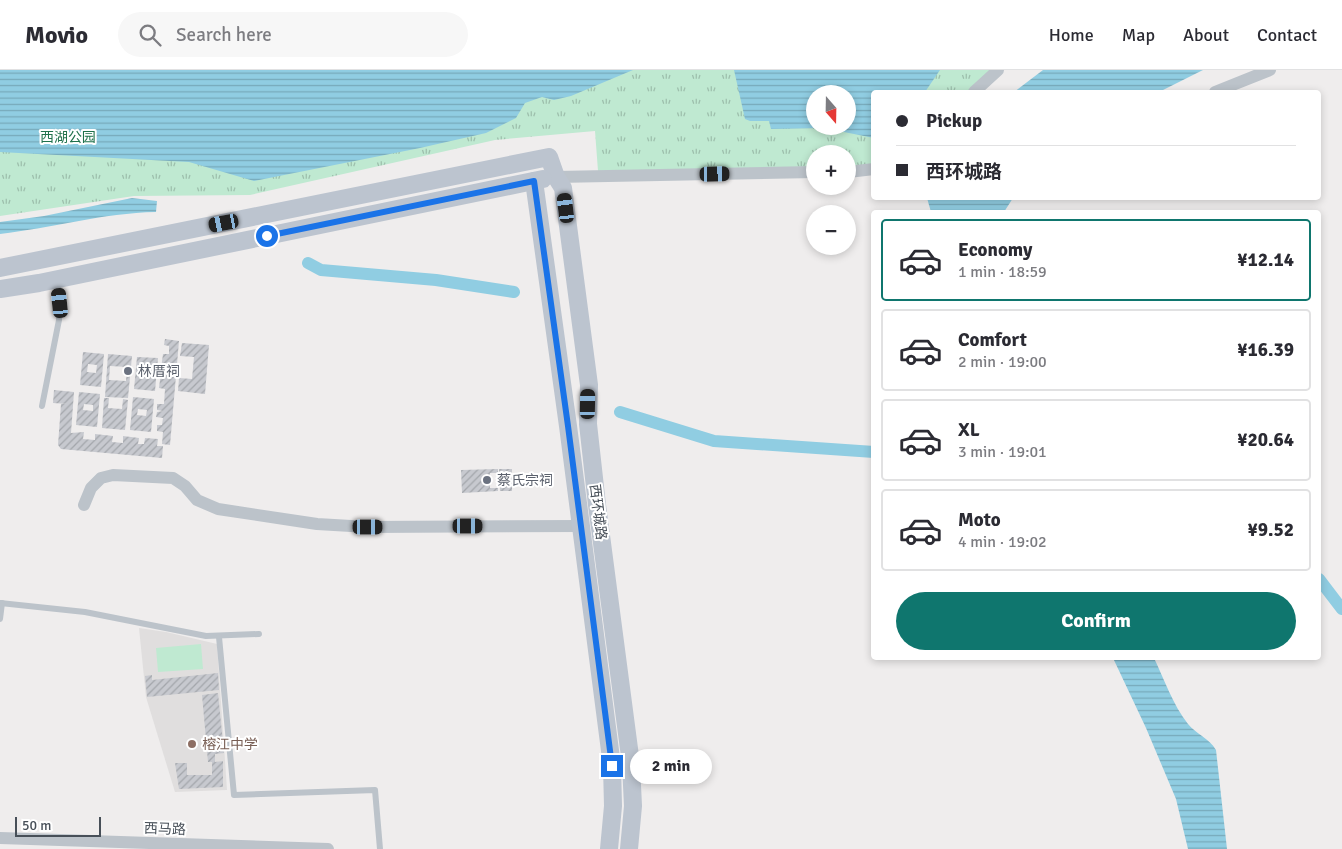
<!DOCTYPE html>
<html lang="en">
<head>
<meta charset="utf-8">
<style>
	:root { --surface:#fff; --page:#f7f7f7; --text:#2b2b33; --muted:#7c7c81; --line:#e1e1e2; --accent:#0f766e }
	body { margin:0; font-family:Signika,"Noto Sans SC",sans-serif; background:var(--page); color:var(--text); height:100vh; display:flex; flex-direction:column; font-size:19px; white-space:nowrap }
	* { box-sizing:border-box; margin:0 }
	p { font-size:16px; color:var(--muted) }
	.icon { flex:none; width:28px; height:28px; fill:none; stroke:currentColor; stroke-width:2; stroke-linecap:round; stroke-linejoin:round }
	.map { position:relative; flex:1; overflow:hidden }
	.sheet { position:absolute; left:871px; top:140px; width:450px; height:450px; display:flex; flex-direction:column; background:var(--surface); border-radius:5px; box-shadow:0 2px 8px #0003 }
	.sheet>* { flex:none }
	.banner { position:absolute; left:871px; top:20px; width:450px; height:110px; border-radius:5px; box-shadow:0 2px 8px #0003; display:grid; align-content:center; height:110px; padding:0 25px; background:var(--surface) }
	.needle { width:32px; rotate:160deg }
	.controls { position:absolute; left:806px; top:15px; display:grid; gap:10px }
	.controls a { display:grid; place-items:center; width:50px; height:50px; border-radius:50%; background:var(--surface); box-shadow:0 2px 8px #0003; font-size:25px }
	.scale { position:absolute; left:15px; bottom:12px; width:86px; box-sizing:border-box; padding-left:5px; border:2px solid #474f58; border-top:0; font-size:14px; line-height:18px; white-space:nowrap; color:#474f58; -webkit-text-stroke:4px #fff; paint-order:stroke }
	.end { position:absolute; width:22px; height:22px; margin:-11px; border:6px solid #1a73e8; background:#fff; box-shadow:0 0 0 2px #fff }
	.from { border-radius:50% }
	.bubble { position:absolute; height:35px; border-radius:18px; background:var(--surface); box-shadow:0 2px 8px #0003; font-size:16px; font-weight:800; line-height:35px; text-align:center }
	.car { position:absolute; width:15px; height:30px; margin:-15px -8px; border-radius:6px; box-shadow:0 0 4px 1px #0007; background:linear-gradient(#222 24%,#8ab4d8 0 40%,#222 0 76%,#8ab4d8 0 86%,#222 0) }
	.banner b { display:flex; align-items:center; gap:18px; height:48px; font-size:19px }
	.banner b+b { border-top:1px solid var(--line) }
	.banner i { width:12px; height:12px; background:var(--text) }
	ul { padding:9px 0 0; list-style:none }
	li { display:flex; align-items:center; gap:15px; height:82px; margin:0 10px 8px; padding:0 15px; border:2px solid var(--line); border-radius:5px }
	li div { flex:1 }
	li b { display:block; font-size:19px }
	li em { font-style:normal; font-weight:800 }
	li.selected { border-color:var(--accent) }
	li>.icon { width:45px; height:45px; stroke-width:1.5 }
	.primary-button { display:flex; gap:10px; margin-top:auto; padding:10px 25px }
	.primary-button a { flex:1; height:58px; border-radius:30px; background:var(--accent); color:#fff; font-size:20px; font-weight:800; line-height:58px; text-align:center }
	header { display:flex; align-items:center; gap:30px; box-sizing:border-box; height:70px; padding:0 25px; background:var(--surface); border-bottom:1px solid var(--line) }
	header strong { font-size:24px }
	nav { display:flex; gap:28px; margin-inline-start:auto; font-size:18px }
	.search { width:350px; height:45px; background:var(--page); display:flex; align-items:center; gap:12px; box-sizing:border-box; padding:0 18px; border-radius:28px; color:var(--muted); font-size:19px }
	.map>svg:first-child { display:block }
</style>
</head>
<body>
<header>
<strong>Movio</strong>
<div class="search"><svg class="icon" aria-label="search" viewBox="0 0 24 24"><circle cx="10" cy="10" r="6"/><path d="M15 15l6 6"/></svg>Search here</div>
<nav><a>Home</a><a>Map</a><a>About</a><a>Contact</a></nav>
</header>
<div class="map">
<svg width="1342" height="779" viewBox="0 0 1342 779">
	<defs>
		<pattern id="park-tufts" width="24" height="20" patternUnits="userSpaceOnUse" patternTransform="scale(1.25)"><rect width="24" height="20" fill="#bfe9d1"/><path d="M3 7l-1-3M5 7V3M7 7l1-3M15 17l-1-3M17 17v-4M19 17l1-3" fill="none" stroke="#9dbfac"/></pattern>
		<pattern id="water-rules" width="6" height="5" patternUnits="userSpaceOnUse" patternTransform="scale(1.25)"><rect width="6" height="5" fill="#90cde2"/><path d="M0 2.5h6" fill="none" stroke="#77a9ba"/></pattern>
		<pattern id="building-hatch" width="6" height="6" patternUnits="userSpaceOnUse" patternTransform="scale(1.25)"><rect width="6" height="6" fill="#c7c9cf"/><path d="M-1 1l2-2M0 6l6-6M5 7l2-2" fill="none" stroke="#a3a6ab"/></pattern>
	</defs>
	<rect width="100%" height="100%" fill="#efeded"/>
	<path fill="#e0dede" d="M139,558L166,562L217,574L227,720L175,722L146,627Z"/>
	<path fill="url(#park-tufts)" fill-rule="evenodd" d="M0,0H993L969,22H874V95L848,99V84H815V99L598,101L595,61L495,70L250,125L134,126L0,146ZM815,24H848V56H815Z"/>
	<path fill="#bfe9d1" d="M201,574L203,599L158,602L156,578Z"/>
	<g fill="url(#water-rules)" fill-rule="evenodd">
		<path d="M0,0H633L571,26L554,30L542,27L525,33L516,48L486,63L420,78L254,111L189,92L0,82Z"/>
		<path d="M734,0H940L925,22H874V68L824,58L771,59L769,51H750L745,49ZM815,24H848V56H815Z"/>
		<path d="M1043,0H1203L1159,22H1014Z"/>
		<path d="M132,128L157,131L156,142C103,143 52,158 0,164V152L44,146Z"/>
		<path d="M927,128H1013L1004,142H931Z"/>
		<path d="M1113,588H1154C1164,609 1173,635 1188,654C1196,664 1209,668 1216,680L1227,779H1188L1176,729L1146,658Z"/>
	</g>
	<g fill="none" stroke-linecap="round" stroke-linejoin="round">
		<g stroke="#90cde2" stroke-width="12">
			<path d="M308,193L321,200L436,210L514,222"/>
			<path d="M620,342L714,371L874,382"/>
			<path d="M1319,509L1342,539"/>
		</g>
	</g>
	<g fill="url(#building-hatch)" fill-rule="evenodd">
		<path d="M165,269L179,271L170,375L162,374L163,362L157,361V355H162L163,348L156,347L157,342L163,341L157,340V334H164L165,319L159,318L161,302L167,303V299H161L163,284H169V276L164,275Z"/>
		<path d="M182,273L209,275L205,324L178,321L179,308L192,309L194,287L180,286Z"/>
		<path d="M83,282L104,284L101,317L80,315ZM88,294L97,295L96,303L87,302Z"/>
		<path d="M108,284L132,286L128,328L105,327ZM110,296L127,297L126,311L109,310Z"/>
		<path d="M137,287L158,288L155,321L134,319ZM142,298L151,299L150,307L141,306Z"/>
		<path d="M54,320L74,322L71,363L84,362L83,369L95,370V364L113,366L112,372L123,373V366L139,368L138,374H144L145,368L158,369L157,376H163L162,388L61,379L58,375L61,334H67L53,333Z"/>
		<path d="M79,322L100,324L97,357L76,355ZM84,334L93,335V341L83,340Z"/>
		<path d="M133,327L154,329L151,362L130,360ZM138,339L147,340L146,346L137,345Z"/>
		<path d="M104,328H109L108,338L122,339L123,329L128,330L125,360L102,358Z"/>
		<path d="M498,399V403H490V418H498V421L462,423L461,400Z"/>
		<path d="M499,399H512V421H500Z"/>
		<path d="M218,603L219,620L147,627L145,606L152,605V610Z"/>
		<path d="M218,623L224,683L215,684V692L223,691V717L179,719L175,693H187V705H212V692H208L202,625Z"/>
	</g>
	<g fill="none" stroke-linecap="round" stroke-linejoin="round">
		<g stroke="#bcc3ca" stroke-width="6">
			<path d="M42,336L59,250L58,212"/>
			<path d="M0,533L85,542L206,566L259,564"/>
			<path d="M0,549L2,533"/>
			<path d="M219,567L234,725L375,720L380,779"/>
		</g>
		<g stroke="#bcc3ca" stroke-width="12">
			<path d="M974,22L998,0"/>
			<path d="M1215,22L1270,0"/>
			<path d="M848,102L874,99"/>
			<path d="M556,107L815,102"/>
			<path d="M84,435L91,418L101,408L113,405L173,408L185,416L197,430L218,439L317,454L368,457L580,456"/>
			<path d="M0,768L328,779"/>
		</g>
		<g stroke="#bcc4cf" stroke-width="18">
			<path d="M534,111L568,356L612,696L613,736L609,779"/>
			<path d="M0,198L549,87L556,107L563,118L589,315L588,354L597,435L631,694L633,736L629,779"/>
			<path d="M0,219L39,213L543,109"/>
		</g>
	</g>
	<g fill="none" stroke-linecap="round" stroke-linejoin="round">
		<path stroke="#1a73e8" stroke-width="6" d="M267,166L534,111L568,356L612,696"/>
	</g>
	<g fill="#6b7280" stroke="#fff" stroke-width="2">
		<circle cx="128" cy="301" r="5"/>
		<circle cx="487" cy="410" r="5"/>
	</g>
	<circle fill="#8d6e63" stroke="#fff" stroke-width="2" cx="192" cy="674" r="5"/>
	<g text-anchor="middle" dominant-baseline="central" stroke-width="4" stroke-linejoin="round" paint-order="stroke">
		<g font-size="14" fill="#20714b" stroke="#fff">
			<text x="68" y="67">西湖公园</text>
		</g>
		<g font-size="14" fill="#5b616d" stroke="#fff" text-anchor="start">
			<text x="138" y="301">林厝祠</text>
			<text x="497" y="410">蔡氏宗祠</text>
		</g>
		<g font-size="14" fill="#474f58" stroke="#fff">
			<text transform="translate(598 442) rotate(83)">西环城路</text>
			<text transform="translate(165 759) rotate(2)">西马路</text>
		</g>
		<g font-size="14" fill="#785e54" stroke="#fff" text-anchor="start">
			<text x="202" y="674">榕江中学</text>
		</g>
	</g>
</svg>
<div class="controls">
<a><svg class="needle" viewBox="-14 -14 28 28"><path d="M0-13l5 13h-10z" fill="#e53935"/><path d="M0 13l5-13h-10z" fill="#7c7c81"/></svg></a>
<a>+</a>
<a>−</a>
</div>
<div class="scale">50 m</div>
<i class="end from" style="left:267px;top:166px"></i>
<i class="end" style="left:612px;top:696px"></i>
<div class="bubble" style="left:630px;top:679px;width:82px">2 min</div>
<i class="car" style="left:715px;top:104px;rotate:89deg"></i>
<i class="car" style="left:566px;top:138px;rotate:353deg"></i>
<i class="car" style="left:224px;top:153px;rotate:259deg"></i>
<i class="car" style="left:60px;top:233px;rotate:354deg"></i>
<i class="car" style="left:588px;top:334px;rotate:1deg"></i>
<i class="car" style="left:468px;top:456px;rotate:90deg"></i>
<i class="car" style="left:368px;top:457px;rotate:90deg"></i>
<div class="banner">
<b><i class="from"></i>Pickup</b>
<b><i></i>西环城路</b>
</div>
<section class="sheet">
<ul>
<li class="selected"><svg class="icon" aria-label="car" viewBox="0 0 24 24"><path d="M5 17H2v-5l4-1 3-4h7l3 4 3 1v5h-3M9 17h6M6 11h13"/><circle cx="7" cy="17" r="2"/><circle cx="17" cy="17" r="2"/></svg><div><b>Economy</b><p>1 min · 18:59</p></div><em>¥12.14</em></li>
<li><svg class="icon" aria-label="car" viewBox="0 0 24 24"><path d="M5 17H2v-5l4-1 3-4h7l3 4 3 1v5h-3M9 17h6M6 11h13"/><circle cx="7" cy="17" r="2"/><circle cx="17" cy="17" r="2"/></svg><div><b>Comfort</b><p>2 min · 19:00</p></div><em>¥16.39</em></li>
<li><svg class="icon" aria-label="car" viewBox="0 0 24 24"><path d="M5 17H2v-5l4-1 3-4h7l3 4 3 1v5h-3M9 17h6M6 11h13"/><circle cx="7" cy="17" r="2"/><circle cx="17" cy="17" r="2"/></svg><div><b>XL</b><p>3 min · 19:01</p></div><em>¥20.64</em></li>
<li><svg class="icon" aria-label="car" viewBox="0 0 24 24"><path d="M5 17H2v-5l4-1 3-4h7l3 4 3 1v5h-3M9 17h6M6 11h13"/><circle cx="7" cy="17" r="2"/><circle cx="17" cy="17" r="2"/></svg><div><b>Moto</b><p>4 min · 19:02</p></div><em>¥9.52</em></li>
</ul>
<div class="primary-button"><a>Confirm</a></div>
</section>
</div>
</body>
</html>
